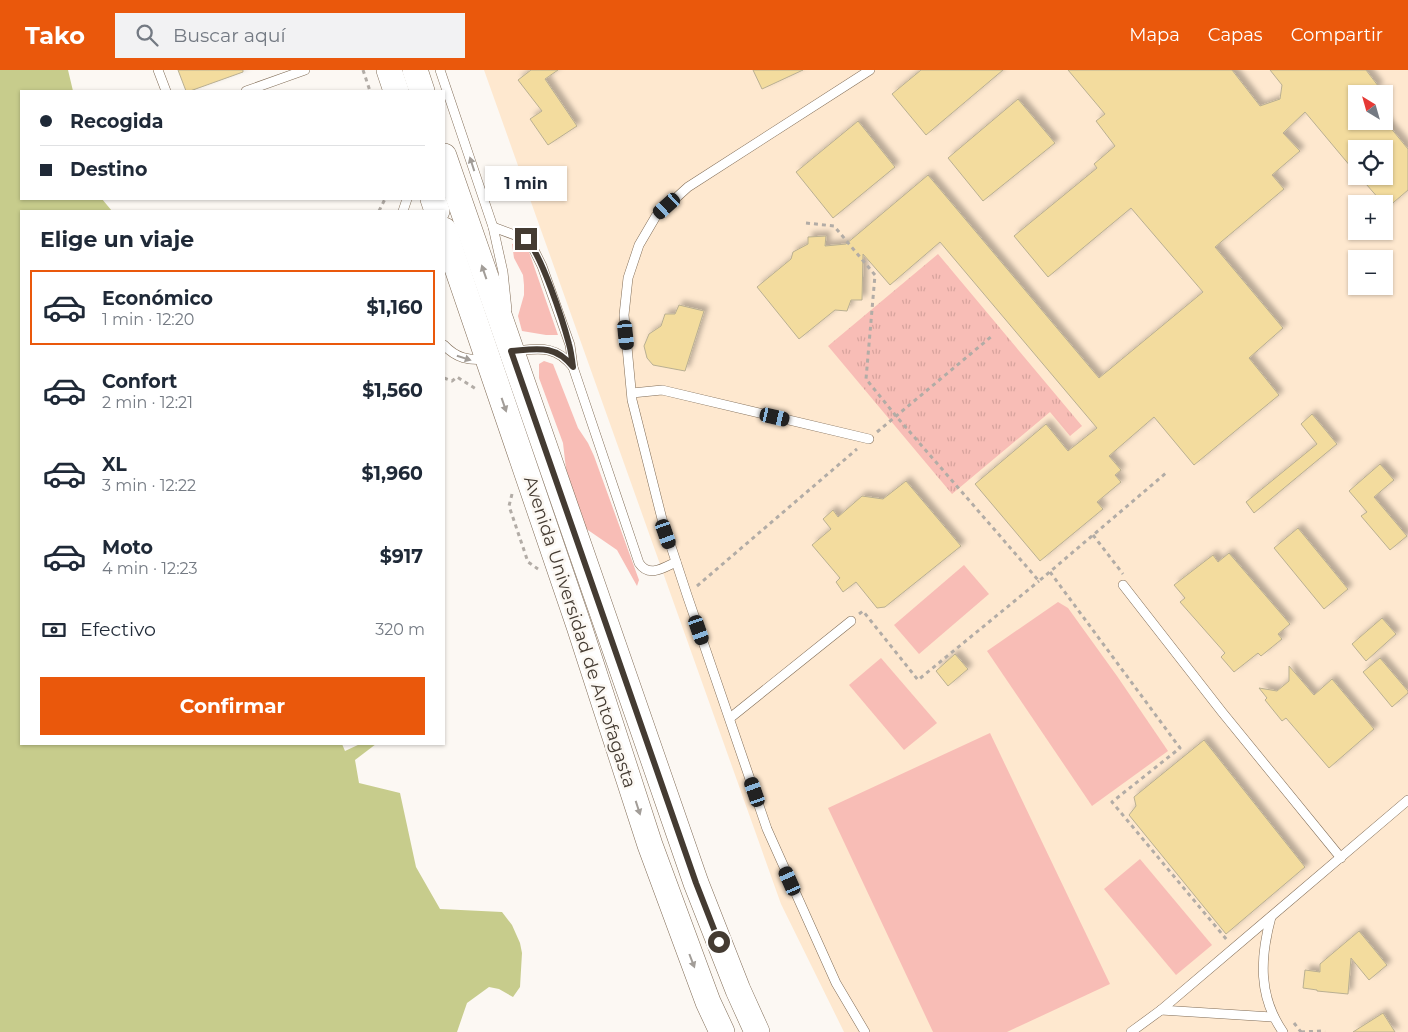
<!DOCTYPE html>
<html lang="es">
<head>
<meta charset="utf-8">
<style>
	:root { --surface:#fff; --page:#f2f2f3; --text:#1f2937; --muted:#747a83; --line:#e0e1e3; --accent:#ea580c }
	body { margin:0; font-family:Montserrat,sans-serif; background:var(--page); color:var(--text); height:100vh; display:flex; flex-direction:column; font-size:19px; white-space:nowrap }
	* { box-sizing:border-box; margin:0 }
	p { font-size:16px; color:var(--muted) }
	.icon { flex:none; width:28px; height:28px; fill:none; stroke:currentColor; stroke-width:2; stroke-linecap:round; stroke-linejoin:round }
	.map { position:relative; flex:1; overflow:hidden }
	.details { position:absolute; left:20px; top:140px; width:425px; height:535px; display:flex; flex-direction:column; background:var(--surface); border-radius:0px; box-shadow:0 1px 4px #0004 }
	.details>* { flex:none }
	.top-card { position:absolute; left:20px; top:20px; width:425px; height:110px; border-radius:0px; box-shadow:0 1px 4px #0004; display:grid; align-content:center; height:110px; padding:0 20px; background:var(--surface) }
	.needle { width:32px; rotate:323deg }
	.tools { position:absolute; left:1348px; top:15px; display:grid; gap:10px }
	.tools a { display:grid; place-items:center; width:45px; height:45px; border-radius:0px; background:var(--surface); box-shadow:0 1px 4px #0004; font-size:25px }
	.end { position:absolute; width:22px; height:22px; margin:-11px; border:6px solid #443b32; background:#fff; box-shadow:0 0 0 2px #fff }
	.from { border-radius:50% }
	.bubble { position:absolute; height:35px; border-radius:0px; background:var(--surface); box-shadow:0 1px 4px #0004; font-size:16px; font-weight:700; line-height:35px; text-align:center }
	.car { position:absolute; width:15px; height:30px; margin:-15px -8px; border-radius:6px; box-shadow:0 0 4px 1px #0007; background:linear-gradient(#222 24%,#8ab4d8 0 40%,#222 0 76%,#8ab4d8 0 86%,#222 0) }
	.top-card b { display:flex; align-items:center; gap:18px; height:48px; font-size:19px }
	.top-card b+b { border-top:1px solid var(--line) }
	.top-card i { width:12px; height:12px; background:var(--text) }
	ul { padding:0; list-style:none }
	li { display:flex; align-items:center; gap:15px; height:75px; margin:0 10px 8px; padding:0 10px; border:2px solid transparent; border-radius:0px }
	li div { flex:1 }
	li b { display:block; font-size:19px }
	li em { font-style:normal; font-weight:700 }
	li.active { border-color:var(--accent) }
	li>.icon { width:45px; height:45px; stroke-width:1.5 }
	h2 { padding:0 20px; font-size:22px; line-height:60px }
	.pay { display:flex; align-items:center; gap:12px; height:55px; padding:0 20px; font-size:19px }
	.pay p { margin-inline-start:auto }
	.primary-button { display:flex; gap:10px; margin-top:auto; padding:10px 20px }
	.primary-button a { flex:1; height:58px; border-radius:0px; background:var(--accent); color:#fff; font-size:20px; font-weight:700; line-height:58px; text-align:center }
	header { display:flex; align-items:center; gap:30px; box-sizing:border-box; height:70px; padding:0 25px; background:var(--accent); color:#fff }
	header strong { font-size:24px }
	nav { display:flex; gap:28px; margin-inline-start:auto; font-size:18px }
	.search { width:350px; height:45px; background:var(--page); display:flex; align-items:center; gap:12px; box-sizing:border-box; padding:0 18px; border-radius:0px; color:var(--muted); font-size:19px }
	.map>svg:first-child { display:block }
</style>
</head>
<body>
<header>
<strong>Tako</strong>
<div class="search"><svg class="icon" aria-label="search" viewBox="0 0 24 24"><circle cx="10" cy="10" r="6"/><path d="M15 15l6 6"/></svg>Buscar aquí</div>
<nav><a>Mapa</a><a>Capas</a><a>Compartir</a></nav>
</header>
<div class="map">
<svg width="1408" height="962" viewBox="0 0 1408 962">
	<defs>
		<pattern id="park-tufts" width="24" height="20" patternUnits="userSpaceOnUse" patternTransform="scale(1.25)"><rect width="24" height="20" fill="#f8bdb6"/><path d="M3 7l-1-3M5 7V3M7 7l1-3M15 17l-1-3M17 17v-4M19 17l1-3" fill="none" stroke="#d6a39d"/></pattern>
		<filter id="shadow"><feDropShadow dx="4.5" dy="-4.5" stdDeviation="2.5" flood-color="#0004"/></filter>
	</defs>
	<rect width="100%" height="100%" fill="#fcf8f3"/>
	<path fill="#fee8cf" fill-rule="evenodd" d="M484,0H1408V962H844L781,834ZM1356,24H1384V51H1356ZM1356,79H1384V106H1356ZM1356,134H1384V161H1356ZM1356,189H1384V216H1356Z"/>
	<g fill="#f8bdb6">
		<path d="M516,173L529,182L558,265H546L522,261L518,246L524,225V215L523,205L514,188L512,174Z"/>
		<path d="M544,291L553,294L578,358L588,373L594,386L639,510L637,516L617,480L585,458L566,399L563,373L539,308V294Z"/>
		<path d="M964,495L989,524L919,584L894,555Z"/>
		<path d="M1058,532L1068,538L1117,606L1168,681L1092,736L987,581Z"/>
		<path d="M881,588L937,653L904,680L849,615Z"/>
		<path d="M990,663L1110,914L1007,962H933L828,738Z"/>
		<path d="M1140,789L1212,875L1176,905L1104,819Z"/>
	</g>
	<path fill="url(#park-tufts)" d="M938,184L1082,356L1070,366L1050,342L952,424L828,276Z"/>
	<path fill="#c7cc8c" d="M0,0H68L73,21H21V129H102L112,141H21V674H342L345,681L360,674H376L355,690L359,713L400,723L416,797L440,839L502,842L512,855L520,873L522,883L520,917L513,927L499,919L489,917L467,933L457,962H0Z"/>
	<g fill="#f3dc9e" stroke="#b9af92" filter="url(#shadow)">
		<path d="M178,0H243V2L190,21H186Z"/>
		<path d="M531,0H558L545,9L577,56L548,75L530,49L542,41L518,10Z"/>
		<path d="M753,0H803L762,19Z"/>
		<path d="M921,0H1003L926,65L892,24Z"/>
		<path d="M1068,0H1232L1260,36L1280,29L1282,15L1270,0H1366L1379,17L1369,24H1356V51H1385L1408,79V120L1387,138L1359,106H1384V79H1356V103L1305,42L1283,63L1300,81L1272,105L1284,119L1215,177L1283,258L1249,288L1279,325L1194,395L1154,347L1109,386L1121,400L1115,405L1121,412L1097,432L1103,439L1040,491L975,414L1046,354L1068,381L1097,358L940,172L890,215L863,184L862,230H851L847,241L835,240L799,269L757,217L791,189L793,182L808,174V167L826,166L825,176L846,174L928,105L1099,308L1203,222L1131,138L1048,207L1014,166L1097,98L1094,94L1115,76L1096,51L1105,44Z"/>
		<path d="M1018,29L1055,73L983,131L948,88Z"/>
		<path d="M858,51L895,97L833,148L796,102Z"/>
		<path d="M679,235L704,241L685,301L653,295L647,288L644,276L649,264L661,256L665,244H675Z"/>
		<path d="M1312,344L1337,374L1254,443L1246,432L1317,374L1301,354Z"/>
		<path d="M1380,394L1394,410L1374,427L1407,466L1390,480L1361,446L1367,442L1349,421Z"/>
		<path d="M906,411L961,476L885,537L877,538L856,512L843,522L836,512L840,508L812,475L831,459L823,449L833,440L838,447L862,426L883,429Z"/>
		<path d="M1298,458L1348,519L1324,539L1274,478Z"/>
		<path d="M1229,483L1290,554L1278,564L1282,569L1261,586L1258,583L1234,602L1221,587L1225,583L1180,532L1185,528L1174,515L1213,485L1218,492Z"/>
		<path d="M1382,548L1396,564L1366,591L1352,574Z"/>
		<path d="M955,584L968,599L948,616L936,601Z"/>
		<path d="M1380,588L1408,621V623L1392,637L1363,602Z"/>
		<path d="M1289,596L1314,625L1332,609L1374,659L1329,698L1286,648L1282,651L1265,630L1267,628L1259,618L1277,621L1289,611Z"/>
		<path d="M1204,670L1305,797L1226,864L1129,745L1136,736L1134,727Z"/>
		<path d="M1359,861L1387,895L1369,910L1351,888L1348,924L1317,921V920L1303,918L1305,900L1320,902V894Z"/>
		<path d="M1383,943L1395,962H1353Z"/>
	</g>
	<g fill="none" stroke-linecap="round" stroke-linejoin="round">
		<g stroke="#806c56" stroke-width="10">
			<g id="service">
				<path d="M158,0L166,21"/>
				<path d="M440,0L493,157L503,202L507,240"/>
				<path d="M246,21L305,0"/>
				<path d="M403,141L407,129"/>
				<path d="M493,157L520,167L531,174L542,196L570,275L573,297L639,493C649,508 663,498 676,492"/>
				<path d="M444,275C456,288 469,291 486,289"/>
				<path d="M513,281C538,279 555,274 573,297"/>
				<path d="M632,323L662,320L869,369"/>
				<path d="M1123,515L1222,642L1341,788"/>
				<path d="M730,648L851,551"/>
				<path d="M1271,847C1260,888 1258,926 1283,962"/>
				<path d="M1161,940L1272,947"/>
				<path d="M865,962L836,913L767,759L687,525L662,449L632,330L624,245L628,208L639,175L656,146L688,117L870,0"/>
				<path d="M1131,962L1161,940L1408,730"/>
			</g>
		</g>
		<g stroke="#806c56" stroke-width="26">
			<g id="secondary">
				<path d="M389,0L396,21"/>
				<path d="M415,0L422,21"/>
				<path d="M444,86L696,813L738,920L757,962"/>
				<path d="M433,129L437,141"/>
				<path d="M444,160L579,556L650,775L708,932L722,962"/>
			</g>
		</g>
		<g stroke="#b2aca6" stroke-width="3" stroke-dasharray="4 4" stroke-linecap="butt">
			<path d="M363,0L370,21"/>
			<path d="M379,141L385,129"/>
			<path d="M806,153L834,156L875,205L866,309L896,346L1039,511L1166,403"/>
			<path d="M444,308L452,311L457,307L476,319"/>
			<path d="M877,362L992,266"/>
			<path d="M512,424L509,436L528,492L538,499"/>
			<path d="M1093,465L1123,504"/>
			<path d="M1050,502L1180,678L1112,732L1227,870"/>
			<path d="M697,516L857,379"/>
			<path d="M859,544L863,541L918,610L1039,511"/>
			<path d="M1294,953L1301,962"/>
			<path d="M1301,962L1321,961L1325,962"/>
		</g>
		<use href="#service" stroke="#fff" stroke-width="9"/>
		<use href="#secondary" stroke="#fff" stroke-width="25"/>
	</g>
	<defs><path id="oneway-solid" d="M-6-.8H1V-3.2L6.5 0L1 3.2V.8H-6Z" transform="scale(1.25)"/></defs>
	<g fill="#a29d98">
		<use href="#oneway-solid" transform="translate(472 94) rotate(-108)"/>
		<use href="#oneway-solid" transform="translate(484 202) rotate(-109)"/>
		<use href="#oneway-solid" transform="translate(464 288) rotate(18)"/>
		<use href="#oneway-solid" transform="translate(504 335) rotate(71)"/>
		<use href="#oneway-solid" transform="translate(638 738) rotate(72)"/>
		<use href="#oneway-solid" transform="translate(692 891) rotate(69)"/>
	</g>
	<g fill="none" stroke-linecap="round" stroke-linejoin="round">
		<path stroke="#443b32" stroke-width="6" d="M526,169C541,183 563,251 569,274C571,281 572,289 573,297C555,274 537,279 511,281L696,813L719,872"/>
	</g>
	<g text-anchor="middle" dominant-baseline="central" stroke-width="5" stroke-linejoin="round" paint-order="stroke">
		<g font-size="18" fill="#443b32" stroke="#fcf8f3">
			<text transform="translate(580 562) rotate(72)">Avenida Universidad de Antofagasta</text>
		</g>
	</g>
</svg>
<div class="tools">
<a><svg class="needle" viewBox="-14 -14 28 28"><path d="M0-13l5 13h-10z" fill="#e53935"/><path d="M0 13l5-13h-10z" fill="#747a83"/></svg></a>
<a><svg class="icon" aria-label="locate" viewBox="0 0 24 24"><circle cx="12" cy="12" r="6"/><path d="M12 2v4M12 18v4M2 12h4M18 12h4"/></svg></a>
<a>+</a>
<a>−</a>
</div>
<i class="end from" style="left:719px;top:872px"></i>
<i class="end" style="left:526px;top:169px"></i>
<div class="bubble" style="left:485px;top:96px;width:82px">1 min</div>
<i class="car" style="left:667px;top:136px;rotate:228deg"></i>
<i class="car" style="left:626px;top:265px;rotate:174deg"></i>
<i class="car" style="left:775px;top:347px;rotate:103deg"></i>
<i class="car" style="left:666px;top:464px;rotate:161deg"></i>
<i class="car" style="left:699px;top:560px;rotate:161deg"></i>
<i class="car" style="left:755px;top:722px;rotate:341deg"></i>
<i class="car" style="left:790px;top:811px;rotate:336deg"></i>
<div class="top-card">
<b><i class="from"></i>Recogida</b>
<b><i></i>Destino</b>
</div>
<section class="details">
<h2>Elige un viaje</h2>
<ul>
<li class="active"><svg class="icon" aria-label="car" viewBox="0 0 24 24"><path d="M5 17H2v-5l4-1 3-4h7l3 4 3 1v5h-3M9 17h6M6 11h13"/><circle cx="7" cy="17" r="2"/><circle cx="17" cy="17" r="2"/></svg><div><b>Económico</b><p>1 min · 12:20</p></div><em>$1,160</em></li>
<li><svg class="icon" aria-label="car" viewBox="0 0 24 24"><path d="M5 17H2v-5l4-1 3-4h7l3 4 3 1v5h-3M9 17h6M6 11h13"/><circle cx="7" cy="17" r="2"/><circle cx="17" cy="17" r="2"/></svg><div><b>Confort</b><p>2 min · 12:21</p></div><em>$1,560</em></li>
<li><svg class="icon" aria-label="car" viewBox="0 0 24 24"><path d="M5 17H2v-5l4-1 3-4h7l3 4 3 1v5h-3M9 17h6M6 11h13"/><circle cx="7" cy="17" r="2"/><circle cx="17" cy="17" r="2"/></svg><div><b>XL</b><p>3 min · 12:22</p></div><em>$1,960</em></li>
<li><svg class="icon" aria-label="car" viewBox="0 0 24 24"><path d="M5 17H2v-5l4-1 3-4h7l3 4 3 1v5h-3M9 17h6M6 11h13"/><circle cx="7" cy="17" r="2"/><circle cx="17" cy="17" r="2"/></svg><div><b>Moto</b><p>4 min · 12:23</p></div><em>$917</em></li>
</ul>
<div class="pay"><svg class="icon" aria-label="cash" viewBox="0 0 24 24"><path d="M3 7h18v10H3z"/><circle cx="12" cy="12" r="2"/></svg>Efectivo<p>320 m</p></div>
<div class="primary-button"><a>Confirmar</a></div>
</section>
</div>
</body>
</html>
